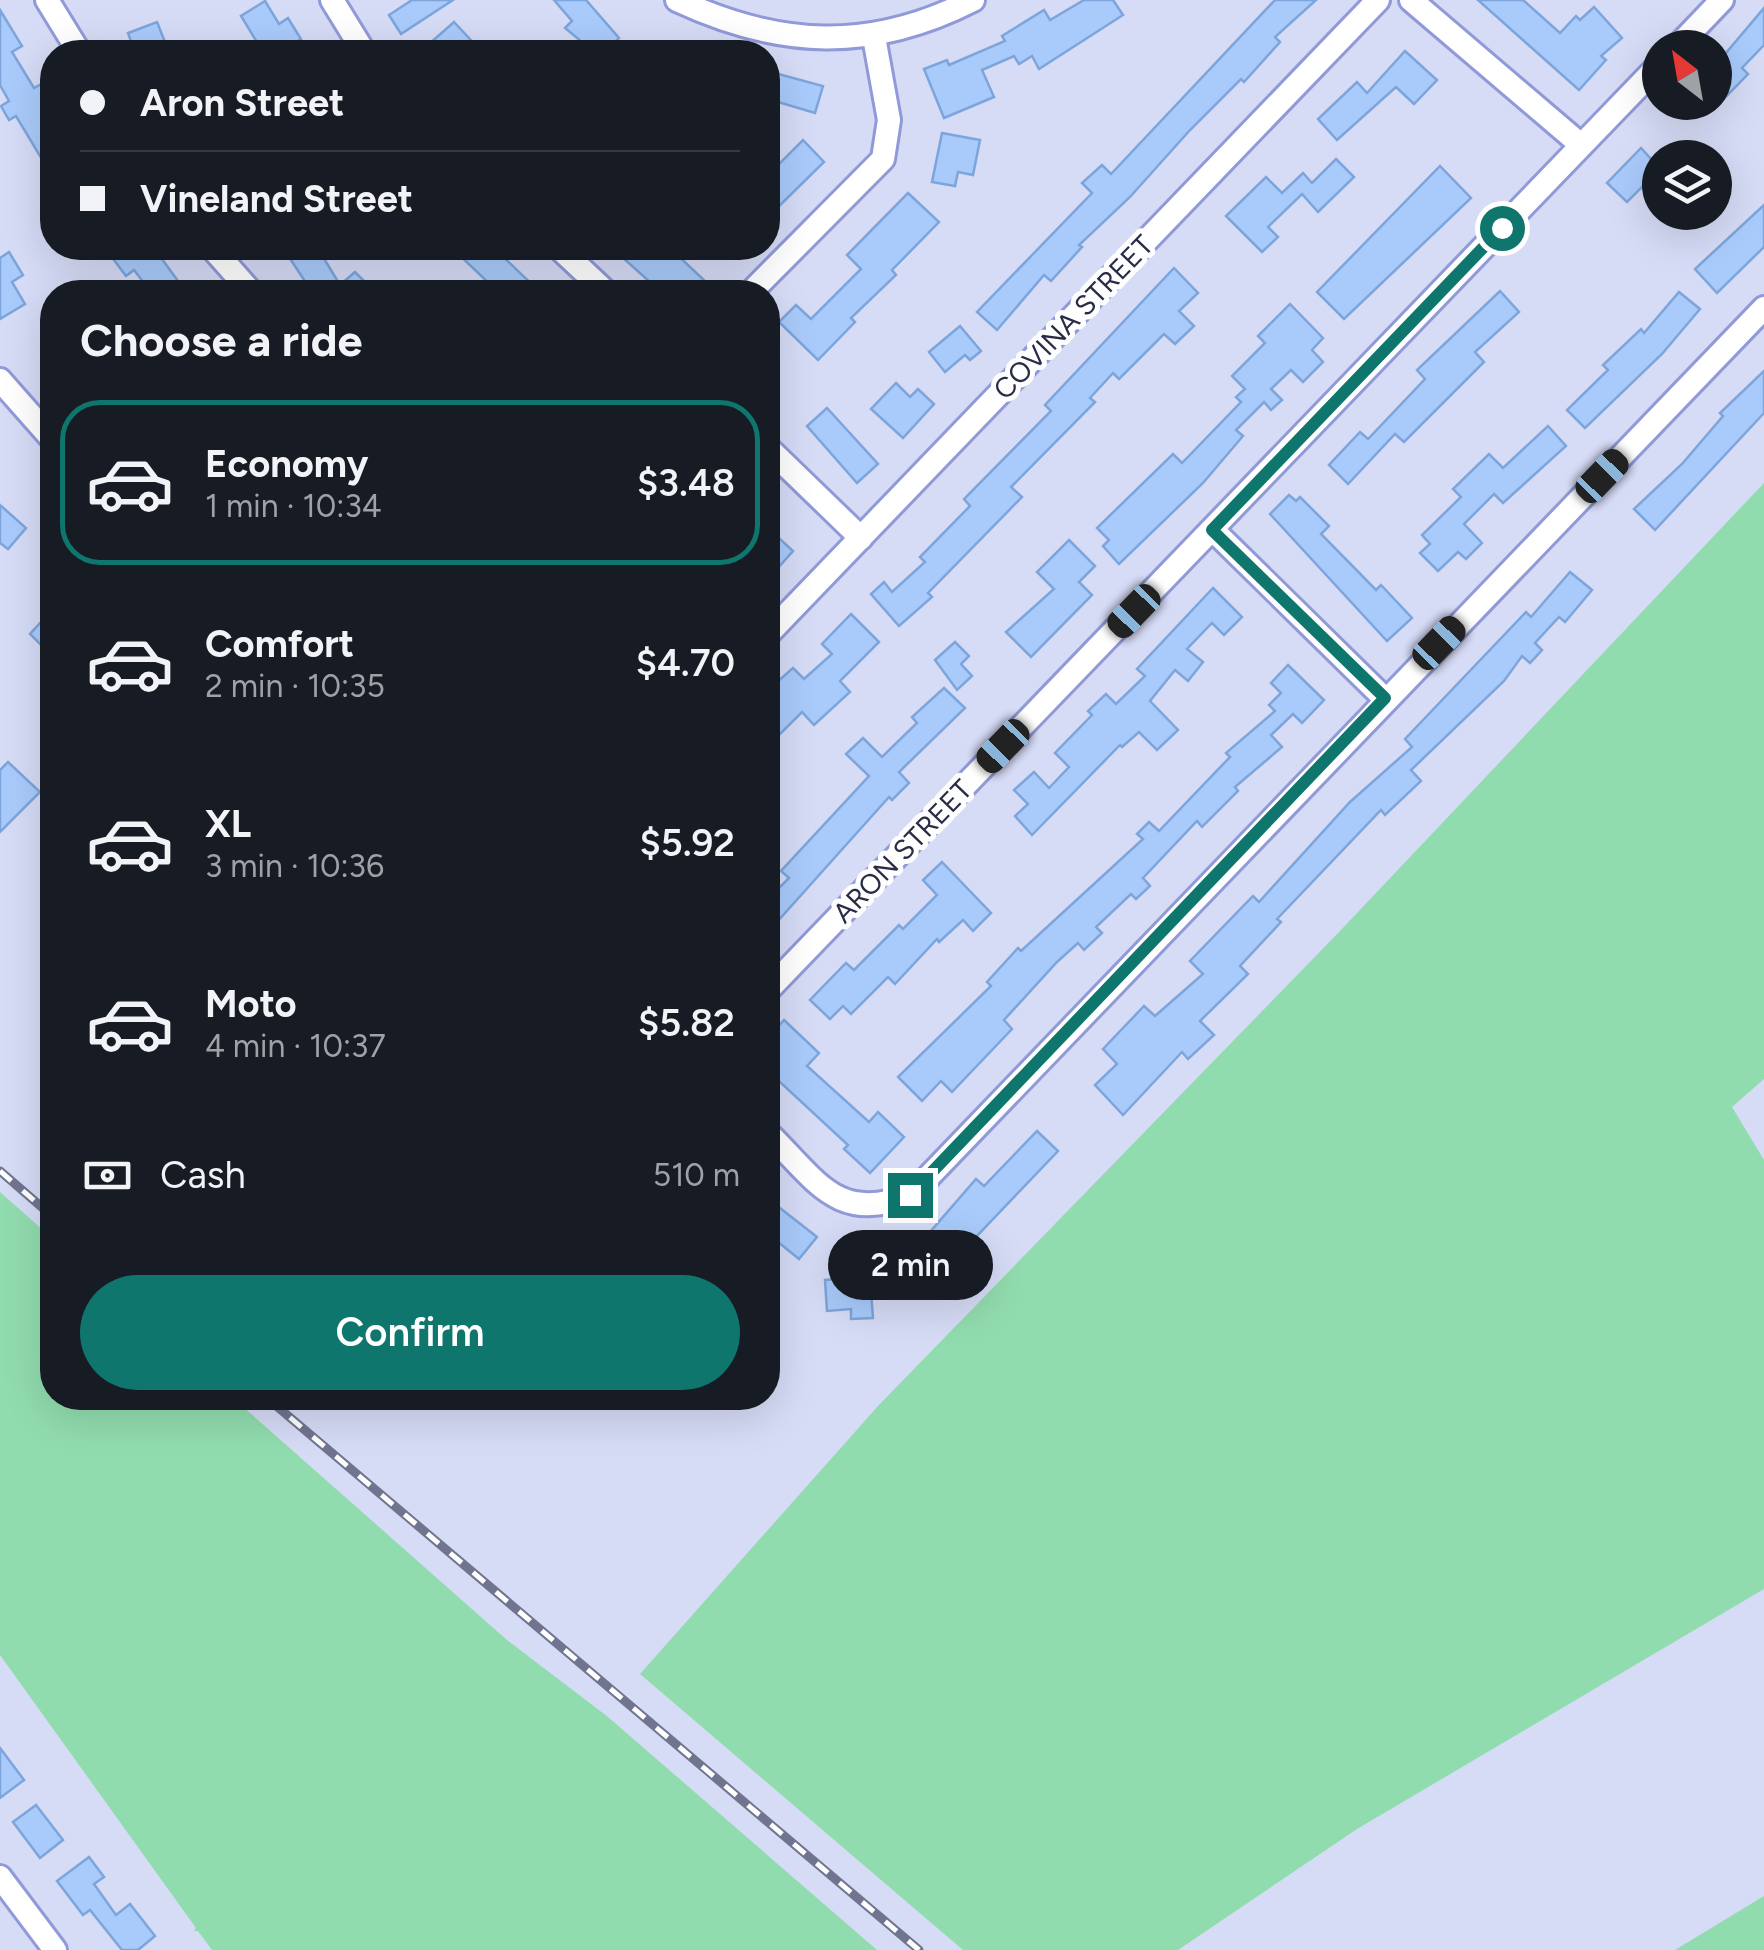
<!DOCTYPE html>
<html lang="en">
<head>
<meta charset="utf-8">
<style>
	:root { --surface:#171b24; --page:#242831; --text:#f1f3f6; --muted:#9ea1a6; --line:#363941; --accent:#0f766e }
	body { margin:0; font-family:Figtree,sans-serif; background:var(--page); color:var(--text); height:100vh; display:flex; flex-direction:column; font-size:38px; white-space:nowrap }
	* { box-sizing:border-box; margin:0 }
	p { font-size:32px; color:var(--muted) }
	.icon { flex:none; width:55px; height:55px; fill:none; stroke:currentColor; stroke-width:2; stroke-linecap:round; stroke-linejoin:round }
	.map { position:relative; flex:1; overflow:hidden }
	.side { position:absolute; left:40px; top:280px; width:740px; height:1130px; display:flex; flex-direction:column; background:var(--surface); border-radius:40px; box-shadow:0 10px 40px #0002 }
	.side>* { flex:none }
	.banner { position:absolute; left:40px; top:40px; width:740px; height:220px; border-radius:40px; box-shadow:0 10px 40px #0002; display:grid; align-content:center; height:220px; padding:0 40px; background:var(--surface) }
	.needle { width:65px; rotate:329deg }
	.tools { position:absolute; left:1642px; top:30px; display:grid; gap:20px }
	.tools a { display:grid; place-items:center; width:90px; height:90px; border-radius:50%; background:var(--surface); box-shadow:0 10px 40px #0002; font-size:50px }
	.end { position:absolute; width:45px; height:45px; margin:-22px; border:12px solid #0f766e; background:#fff; box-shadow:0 0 0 5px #fff }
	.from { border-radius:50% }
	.bubble { position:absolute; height:70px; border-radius:35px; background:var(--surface); box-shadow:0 10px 40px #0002; font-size:32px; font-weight:600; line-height:70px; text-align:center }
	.car { position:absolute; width:30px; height:60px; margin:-30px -15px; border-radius:12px; box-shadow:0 0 8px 2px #0007; background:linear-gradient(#222 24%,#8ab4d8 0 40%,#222 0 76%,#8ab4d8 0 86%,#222 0) }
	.banner b { display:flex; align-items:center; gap:35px; height:95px; font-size:38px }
	.banner b+b { border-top:2px solid var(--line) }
	.banner i { width:25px; height:25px; background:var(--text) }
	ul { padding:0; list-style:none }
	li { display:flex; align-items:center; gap:30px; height:165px; margin:0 20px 15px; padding:0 20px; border:5px solid transparent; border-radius:40px }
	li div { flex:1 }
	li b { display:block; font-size:38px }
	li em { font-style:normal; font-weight:600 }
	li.on { border-color:var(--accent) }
	li>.icon { width:90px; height:90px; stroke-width:1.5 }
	h2 { padding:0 40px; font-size:45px; line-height:120px }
	.pay { display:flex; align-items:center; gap:25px; height:110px; padding:0 40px; font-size:38px }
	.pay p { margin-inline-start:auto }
	.action { display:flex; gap:20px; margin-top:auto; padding:20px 40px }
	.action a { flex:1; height:115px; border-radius:60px; background:var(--accent); color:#fff; font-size:40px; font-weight:600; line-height:115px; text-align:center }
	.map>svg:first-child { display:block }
</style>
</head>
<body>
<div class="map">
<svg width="1764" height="1950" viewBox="0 0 1764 1950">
	<rect width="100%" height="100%" fill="#d6dbf6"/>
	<g fill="#91dcae">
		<path d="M1764,483V1079L1732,1107L1764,1160V1589L1357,1829L1178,1950H963L640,1674L878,1406L1340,931Z"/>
		<path d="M0,1192L52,1238V1398H233L507,1640L608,1717L877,1950H212L198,1931H194L196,1928L0,1655Z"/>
		<path d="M1764,1896V1950H1675Z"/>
	</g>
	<g fill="#a9cbfb" stroke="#7da5db" stroke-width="2.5">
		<path d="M412,0H453L401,34L389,15Z"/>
		<path d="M554,0H586L619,38L606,52H594L565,28L572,21Z"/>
		<path d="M1084,0H1113L1123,15L1039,69L1032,56L1019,64L1014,56L982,70L994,97L944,118L924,69L947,60L949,65L1005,41L1002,36L1044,10L1050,20Z"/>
		<path d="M1275,0H1316L1275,37L1280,42L1244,82L1241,79L1190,130L1130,197L1079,245L1082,247L1051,281L1044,275L997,330L977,312L1092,193L1082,183L1102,165L1111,174Z"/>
		<path d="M1478,0H1523L1560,33L1576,16L1580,20L1594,7L1622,38L1601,56L1606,60L1579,90Z"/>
		<path d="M265,1L279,24L288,18L301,39L279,52H263L241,16Z"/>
		<path d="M1764,8V45L1742,68L1748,74L1715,108V66Z"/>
		<path d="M0,10L22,46L12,52L34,88L43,83L52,99V176L16,116L9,120L1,106L9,101L0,85Z"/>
		<path d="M157,22L169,52H135L128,33Z"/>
		<path d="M454,22L482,52H420Z"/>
		<path d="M1405,51L1437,80L1414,104L1396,87L1337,140L1318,119L1357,82L1367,93Z"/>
		<path d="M771,72L823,86L815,113L768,99Z"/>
		<path d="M942,133L980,140L973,175L958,172L955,186L932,182Z"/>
		<path d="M803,140L824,162L768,217V175Z"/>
		<path d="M1641,148L1660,169L1627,202L1607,183Z"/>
		<path d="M1336,159L1354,177L1318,212L1302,194L1268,227L1278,237L1262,252L1226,216L1266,177L1282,193L1303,173L1312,183Z"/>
		<path d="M1440,166L1471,198L1344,319L1317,292Z"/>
		<path d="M908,193L939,222L892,270L896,275L851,318L855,322L818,360L779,322L796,305L811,319L861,269L847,255Z"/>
		<path d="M1764,205V247L1717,293L1695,269Z"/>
		<path d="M105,248H154L186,292H151L134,270L126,276Z"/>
		<path d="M283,248H337L323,257L340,285L355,272L368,285L360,292H312Z"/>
		<path d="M452,248H494L540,292H498Z"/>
		<path d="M612,248H670L706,282L697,292H661Z"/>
		<path d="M9,252L23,275L12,282L25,304L0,319V258Z"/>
		<path d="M1174,268L1198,293L1179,311L1194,326L1175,344L1164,334L1119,379L1113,373L1090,398L1095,402L1011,487L1022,497L928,593L932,597L899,626L871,594L884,582L892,592L925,562L920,557L970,506L964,499L1051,411L1045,405Z"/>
		<path d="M1500,291L1519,312L1475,352L1484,362L1404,442L1395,434L1348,484L1329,465L1360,432L1368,439L1425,379L1417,370Z"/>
		<path d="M1679,292L1700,309L1662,354L1585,428L1567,410L1608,370L1603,365L1641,329L1644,333Z"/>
		<path d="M1290,304L1323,338L1312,350L1323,362L1303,382L1291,370L1271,389L1282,400L1271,410L1264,402L1236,430L1243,436L1203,483L1119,564L1103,546L1109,540L1097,528L1173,454L1182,463L1241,402L1236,397L1245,389L1232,376L1265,343L1258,336Z"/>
		<path d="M960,326L981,351L970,360L965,355L945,372L929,352Z"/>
		<path d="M1764,371V413L1655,530L1634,509L1682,464L1723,416L1720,413Z"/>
		<path d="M896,383L910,397L918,389L934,404L903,438L871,409Z"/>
		<path d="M827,408L878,464L857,483L807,426Z"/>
		<path d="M1548,426L1566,446L1503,503L1494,494L1464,524L1482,543L1466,559L1458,552L1438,571L1420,553L1430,544L1422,535L1461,497L1453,489L1489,454L1503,468Z"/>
		<path d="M1289,495L1296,501L1300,497L1329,526L1321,534L1376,590L1381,585L1412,618L1387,641L1270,514Z"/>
		<path d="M0,505L26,528L8,549L0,543Z"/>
		<path d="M768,528L793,551L768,579Z"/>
		<path d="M1069,540L1095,566L1079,582L1092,595L1031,657L1006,632L1054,589L1037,572Z"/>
		<path d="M1570,572L1592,590L1565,622L1559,617L1535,643L1542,650L1530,663L1522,656L1504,681L1411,770L1421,781L1385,815L1381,810L1277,919L1281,922L1240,966L1248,974L1200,1021L1214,1035L1188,1059L1182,1052L1123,1115L1095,1085L1117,1064L1103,1049L1144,1006L1155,1016L1203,974L1190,961L1253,896L1259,902L1350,802L1412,747L1405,739L1526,612L1531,617Z"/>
		<path d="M1213,588L1242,617L1224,635L1212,623L1187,649L1203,662L1188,681L1175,670L1150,701L1178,730L1157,750L1139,732L1122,747L1120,745L1032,835L1015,816L1028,804L1014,790L1034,772L1049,788L1069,767L1055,753L1092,715L1088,711L1106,694L1116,704L1145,676L1137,669Z"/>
		<path d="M52,610V656L30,634Z"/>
		<path d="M851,614L879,642L840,681L850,692L814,725L802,712L768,746V690L793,668L804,679L832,654L822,644Z"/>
		<path d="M955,642L969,656L961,664L972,676L957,690L935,660Z"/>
		<path d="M1288,665L1324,700L1302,723L1293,714L1271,735L1282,747L1235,787L1238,791L1202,827L1197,821L1143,878L1150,886L1136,899L1131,894L1096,927L1102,933L1084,950L1078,943L1057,962L1004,1020L1012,1029L952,1092L941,1081L922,1101L898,1077L991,986L987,982L1018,948L1021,951L1143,839L1137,834L1149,822L1159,831L1230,757L1226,753L1275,711L1269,705L1281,693L1271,683Z"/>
		<path d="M944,688L965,708L899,772L909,783L892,800L889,797L768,932V899L789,878L781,871L869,776L846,754L863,738L882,757L917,723L912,717Z"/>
		<path d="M8,762L40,792L0,832V770Z"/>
		<path d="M942,862L991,913L973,931L963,920L939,942L937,939L895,984L888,977L851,1014L843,1006L830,1019L810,1000L846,963L854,970L899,925L903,929L937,895L923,880Z"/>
		<path d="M784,1020L819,1053L807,1066L869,1122L878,1112L904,1137L870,1173L844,1149L848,1145L768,1071V1038Z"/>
		<path d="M1037,1131L1058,1151L974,1239L969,1235L925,1282L904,1262L976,1179L984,1186Z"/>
		<path d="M780,1208L817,1237L799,1259L768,1234V1224Z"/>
		<path d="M870,1277L873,1318L851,1319V1309L827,1311L825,1280Z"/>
		<path d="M0,1748L24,1780L0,1798Z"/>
		<path d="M36,1805L63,1840L40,1858L13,1822Z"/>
		<path d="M89,1857L104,1877L94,1884L116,1915L130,1904L155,1936L138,1950H122L90,1910L83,1915L57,1881Z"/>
	</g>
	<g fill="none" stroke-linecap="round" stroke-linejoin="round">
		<g stroke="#909ad8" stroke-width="28">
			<g id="minor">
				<path d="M47,0L79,52"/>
				<path d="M332,0L364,52"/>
				<path d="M677,0C780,48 871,52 973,0"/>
				<path d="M1411,0L1581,145"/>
				<path d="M1676,48L1722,0"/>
				<path d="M212,248L251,292"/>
				<path d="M559,248L606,292"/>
				<path d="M751,292L883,159L889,120L874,37"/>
				<path d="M0,380L52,439"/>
				<path d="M768,448L861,538"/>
				<path d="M1213,530L1385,699"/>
				<path d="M768,634L1378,0"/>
				<path d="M768,990L1660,64"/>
				<path d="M768,1133C817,1181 837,1224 911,1195L1764,308"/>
				<path d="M0,1877L55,1950"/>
			</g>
		</g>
		<use href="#minor" stroke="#fff" stroke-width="22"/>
		<g stroke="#70748e" stroke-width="9">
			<g id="rail">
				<path d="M0,1171L52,1216"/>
				<path d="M267,1398L919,1950"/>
			</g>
		</g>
		<use href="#rail" stroke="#fefefe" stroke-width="5" stroke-dasharray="15" stroke-linecap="butt"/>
	</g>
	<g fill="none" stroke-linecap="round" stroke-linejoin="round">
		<path stroke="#0f766e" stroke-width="12" d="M910,1195L1385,698L1212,530L1502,228"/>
	</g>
	<g text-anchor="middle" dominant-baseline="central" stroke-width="10" stroke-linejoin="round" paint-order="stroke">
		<g font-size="28" fill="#282c45" stroke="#fefefe">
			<text transform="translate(1073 317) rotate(-46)">COVINA STREET</text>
			<text transform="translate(902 851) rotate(-46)">ARON STREET</text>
		</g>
	</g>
</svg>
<div class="tools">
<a><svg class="needle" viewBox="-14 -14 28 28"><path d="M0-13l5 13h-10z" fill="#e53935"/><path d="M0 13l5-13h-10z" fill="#9ea1a6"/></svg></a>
<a><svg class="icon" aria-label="layers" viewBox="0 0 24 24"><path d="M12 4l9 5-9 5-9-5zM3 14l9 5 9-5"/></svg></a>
</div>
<i class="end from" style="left:1502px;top:228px"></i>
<i class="end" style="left:910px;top:1195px"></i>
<div class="bubble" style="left:828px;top:1230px;width:165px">2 min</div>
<i class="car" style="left:1602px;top:476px;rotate:44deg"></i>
<i class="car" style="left:1134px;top:611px;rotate:224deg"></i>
<i class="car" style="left:1439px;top:643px;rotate:44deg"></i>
<i class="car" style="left:1003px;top:746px;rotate:224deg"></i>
<div class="banner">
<b><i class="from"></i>Aron Street</b>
<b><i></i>Vineland Street</b>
</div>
<section class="side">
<h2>Choose a ride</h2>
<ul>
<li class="on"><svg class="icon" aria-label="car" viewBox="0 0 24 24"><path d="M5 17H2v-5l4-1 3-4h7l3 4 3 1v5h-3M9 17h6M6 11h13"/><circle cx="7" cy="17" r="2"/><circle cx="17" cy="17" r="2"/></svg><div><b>Economy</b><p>1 min · 10:34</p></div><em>$3.48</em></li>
<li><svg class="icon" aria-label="car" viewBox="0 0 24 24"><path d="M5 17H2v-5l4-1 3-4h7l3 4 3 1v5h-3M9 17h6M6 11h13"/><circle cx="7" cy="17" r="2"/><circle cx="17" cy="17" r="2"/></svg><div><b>Comfort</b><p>2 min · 10:35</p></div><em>$4.70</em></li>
<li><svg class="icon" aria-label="car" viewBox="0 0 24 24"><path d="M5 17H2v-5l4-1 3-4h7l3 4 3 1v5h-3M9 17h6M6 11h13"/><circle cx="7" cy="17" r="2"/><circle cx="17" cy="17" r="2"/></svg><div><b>XL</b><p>3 min · 10:36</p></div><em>$5.92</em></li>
<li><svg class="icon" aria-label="car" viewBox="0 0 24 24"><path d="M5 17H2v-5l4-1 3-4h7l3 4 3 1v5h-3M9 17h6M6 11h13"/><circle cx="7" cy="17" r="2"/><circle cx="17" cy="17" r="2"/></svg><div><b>Moto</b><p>4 min · 10:37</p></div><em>$5.82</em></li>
</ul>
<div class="pay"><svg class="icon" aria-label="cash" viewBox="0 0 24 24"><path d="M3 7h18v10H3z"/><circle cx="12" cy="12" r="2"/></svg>Cash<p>510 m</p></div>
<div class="action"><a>Confirm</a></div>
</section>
</div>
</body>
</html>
